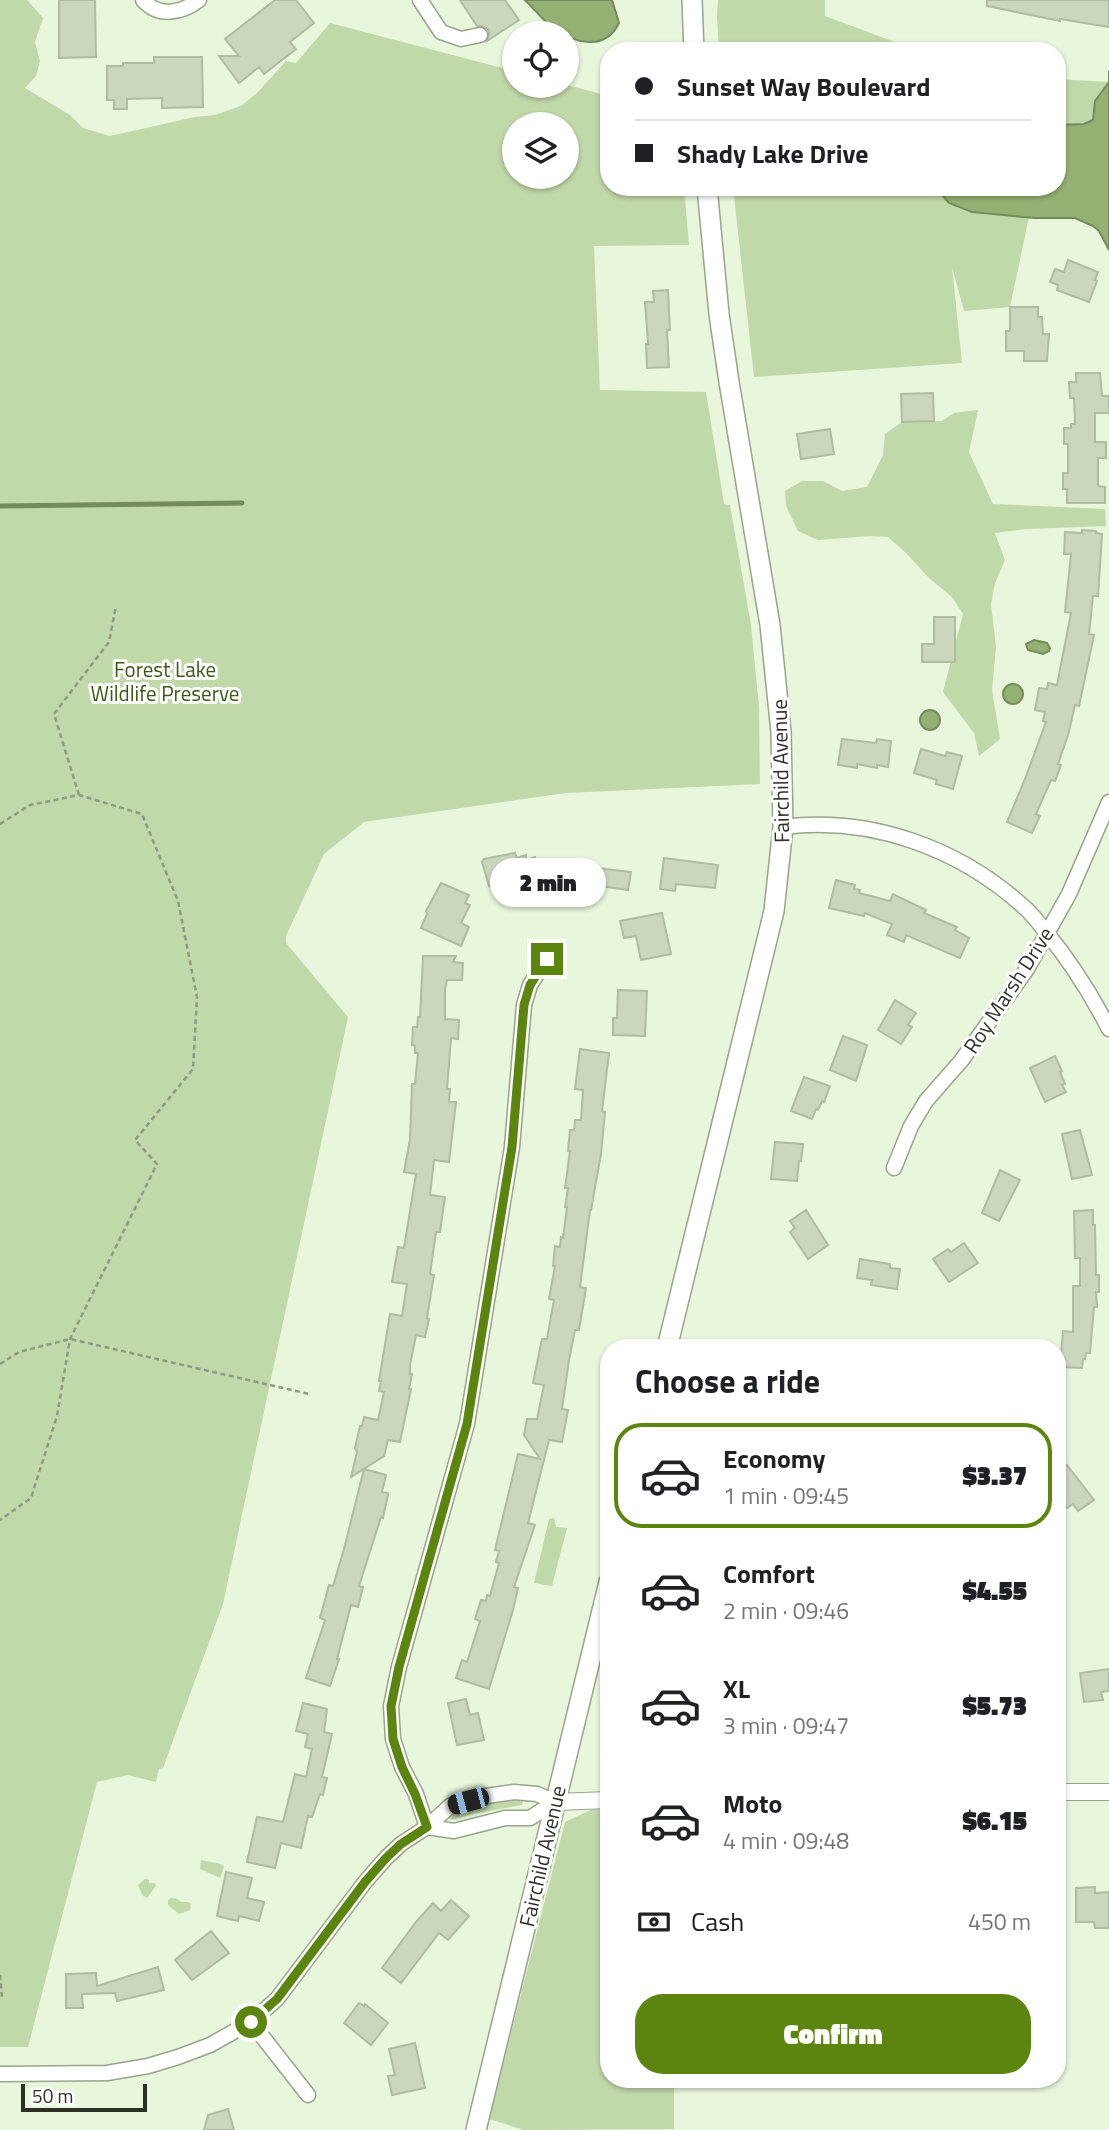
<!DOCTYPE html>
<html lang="en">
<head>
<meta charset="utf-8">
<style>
	:root { --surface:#fff; --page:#f6f6f6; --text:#202124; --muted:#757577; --line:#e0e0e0; --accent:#5b850f }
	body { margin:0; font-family:"Titillium Web",sans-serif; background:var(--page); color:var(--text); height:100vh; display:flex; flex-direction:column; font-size:26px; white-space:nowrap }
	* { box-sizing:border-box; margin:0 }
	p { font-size:23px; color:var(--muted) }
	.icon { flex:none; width:38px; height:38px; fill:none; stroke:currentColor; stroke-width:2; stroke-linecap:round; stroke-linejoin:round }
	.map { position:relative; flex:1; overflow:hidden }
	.panel { position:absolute; left:600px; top:1339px; width:466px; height:749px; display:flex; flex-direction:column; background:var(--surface); border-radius:28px; box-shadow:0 2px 5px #0004 }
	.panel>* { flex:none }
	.top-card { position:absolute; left:600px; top:42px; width:466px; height:154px; border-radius:28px; box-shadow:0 2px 5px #0004; display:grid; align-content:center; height:154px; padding:0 35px; background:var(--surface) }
	.fabs { position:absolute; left:502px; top:21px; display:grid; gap:14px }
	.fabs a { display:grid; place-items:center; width:77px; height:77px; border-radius:50%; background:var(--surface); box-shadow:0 2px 5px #0004; font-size:35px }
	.scale { position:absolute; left:21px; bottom:18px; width:126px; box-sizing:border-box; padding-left:7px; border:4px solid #2c3127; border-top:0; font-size:19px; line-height:24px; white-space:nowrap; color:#2c3127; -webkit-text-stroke:5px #fff; paint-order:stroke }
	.end { position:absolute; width:32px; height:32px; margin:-16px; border:9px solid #5b850f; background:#fff; box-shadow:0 0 0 4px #fff }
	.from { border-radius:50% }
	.bubble { position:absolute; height:49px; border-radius:24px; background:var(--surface); box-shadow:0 2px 5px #0004; font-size:23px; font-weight:800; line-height:49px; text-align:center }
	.car { position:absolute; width:21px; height:42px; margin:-21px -10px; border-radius:9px; box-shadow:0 0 5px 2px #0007; background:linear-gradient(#222 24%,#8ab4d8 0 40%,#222 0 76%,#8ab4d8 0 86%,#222 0) }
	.top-card b { display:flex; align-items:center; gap:24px; height:66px; font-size:26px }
	.top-card b+b { border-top:2px solid var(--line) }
	.top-card i { width:18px; height:18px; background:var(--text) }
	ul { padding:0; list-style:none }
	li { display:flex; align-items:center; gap:21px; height:105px; margin:0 14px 10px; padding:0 21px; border:4px solid transparent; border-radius:28px }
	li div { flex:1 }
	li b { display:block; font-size:26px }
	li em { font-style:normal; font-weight:800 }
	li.active { border-color:var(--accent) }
	li>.icon { width:63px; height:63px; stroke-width:1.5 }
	h2 { padding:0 35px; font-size:32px; line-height:84px }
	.pay { display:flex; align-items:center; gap:18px; height:77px; padding:0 35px; font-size:26px }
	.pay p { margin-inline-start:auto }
	.action { display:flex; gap:14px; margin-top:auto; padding:14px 35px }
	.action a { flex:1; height:80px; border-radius:28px; background:var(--accent); color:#fff; font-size:28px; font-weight:800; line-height:80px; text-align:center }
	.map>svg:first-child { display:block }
</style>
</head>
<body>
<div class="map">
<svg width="1109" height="2130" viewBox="0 0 1109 2130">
	<rect width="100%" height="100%" fill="#e8f6db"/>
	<g fill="#c1d8a9" fill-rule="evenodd">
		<path d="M0,0H27L43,18L35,42L40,61L36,76L25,88L70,115L83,128L110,136L195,117L215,115L241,106L256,94L286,61L296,63L330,23L514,71V86L567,85L609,96V187H684L689,245L594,246L600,390L706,392L724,504L730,505L751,625L759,707L760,784L566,793L364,822L324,854L286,936V943L348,1017L223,1604L163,1768L159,1769L156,1782L127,1775L97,1782L28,2047H0ZM514,124H567V177H514Z"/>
		<path d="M718,0H825V16L919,51H719L717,17Z"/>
		<path d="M1057,79L1109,82L1095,101L1093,119L1089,123L1057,125Z"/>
		<path d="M733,187H941C951,222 1001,213 1029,217L1010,307L964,311L952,267L962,363L754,377Z"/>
		<path d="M978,410L969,452L993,504L1105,509L1106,526L1026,529L995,533L1005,560L995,583L991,604L996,647L992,690L1000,739L979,756L974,733L943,692L963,614L952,597L929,578L906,553L888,537L871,536L818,540L798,531L786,506L785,491L802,481H823L842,491L867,487L883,455L885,434L902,422L942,421L954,413Z"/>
		<path d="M554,1518L556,1527L567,1528L552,1586L534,1583L549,1519Z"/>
		<path d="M516,1798L523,1799L522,1805L473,1814L453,1820L449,1819L450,1813L467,1807Z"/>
		<path d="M609,1809V2079H674V2129L524,2130L489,2119L565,1822L591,1810Z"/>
		<path d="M201,1860L221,1864L224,1867L220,1878L200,1869Z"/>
		<path d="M145,1879L149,1880V1883H155L156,1886L147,1898L143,1896L138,1885Z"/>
		<path d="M171,1898L177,1899L181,1902H188L191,1904L190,1910L179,1914L168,1905V1900Z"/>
	</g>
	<g fill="#94b173" stroke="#758b5c" stroke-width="2">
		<path d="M525,0H612L619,23C605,52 574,43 553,28C543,20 534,9 525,0Z"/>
		<path d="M1109,71V250L1099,231L1093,226L1075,218H1034L972,212L949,203L943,196L941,187H1057V125L1084,124L1093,120L1095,101L1109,82Z"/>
		<path d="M1034,640L1047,643L1050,648L1049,651L1043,654L1028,650L1026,644Z"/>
		<circle cx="1013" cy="694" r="10"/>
		<circle cx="930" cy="720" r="10"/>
	</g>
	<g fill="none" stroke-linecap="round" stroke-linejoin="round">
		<path stroke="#758b5c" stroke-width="5" d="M0,506L242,503"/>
	</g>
	<g fill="#cad7bd" stroke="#afbba2" stroke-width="2">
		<path d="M59,0H95L96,57L59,58Z"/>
		<path d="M275,0H296L314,23L290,42L296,49L264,74L259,67L239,83L219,56H239L225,39Z"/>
		<path d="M460,0H505L519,20L487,41L489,34L488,29L482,26H477Z"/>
		<path d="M987,0H1109V27L1060,19V21L987,6Z"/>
		<path d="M154,57H202L203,107L162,108V98L127,99V109H114V100H107V66H123V63H154Z"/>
		<path d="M1068,260L1098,272L1095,280L1097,281L1089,302L1057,290L1058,285L1050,282L1055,269L1064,272Z"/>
		<path d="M668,290L670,330H667L669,367L647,368L646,344H648L645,302H654L653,291Z"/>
		<path d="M1010,307H1038V317H1042L1043,334H1049L1047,361H1024V351H1006V331H1010Z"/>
		<path d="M1076,373H1100L1102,396H1109V413H1095V442H1106V458H1098V486L1105,487V503H1067V489H1063V473H1068V444H1064V428H1071V424H1075L1074,398H1070L1069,382H1076Z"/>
		<path d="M933,393L934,421L902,422L901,394Z"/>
		<path d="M830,429L834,454L801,459L797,434Z"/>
		<path d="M1082,530L1096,531V533L1102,534L1098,596H1093L1089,634L1094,635L1079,706L1075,705L1068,735L1058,764L1061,765L1055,781L1051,780L1036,814L1040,816L1032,833L1007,822L1025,779L1046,722L1043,721L1045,712L1035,710L1039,688L1047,689L1048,683L1057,685L1071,613L1065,612L1071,554H1064L1065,532L1082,533Z"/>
		<path d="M934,617H955V662H922V644H934Z"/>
		<path d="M842,739L876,743L877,739L891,741L888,767L877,765V768L857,764V768L838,765Z"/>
		<path d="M921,749L945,756L947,752L962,756L953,789L936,784L937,780L914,773Z"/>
		<path d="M515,853L517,858L526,855V860L535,857L541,874L495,889L489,886L482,862L484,859Z"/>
		<path d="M664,858L718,865L715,888L676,884L675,891L660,889Z"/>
		<path d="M570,859L590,863L589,867L631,872L628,890L607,887L566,876Z"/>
		<path d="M836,880L855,885L854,889L860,890L859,893L890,901L893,894L926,910L924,913L957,927L955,930L969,938L960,958L906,935L904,942L887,935L892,924L865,913L864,916L829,908Z"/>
		<path d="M441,883L469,895L465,903L470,905L461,923L469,927L461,946L421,928L427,914L426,911Z"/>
		<path d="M662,913L671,954L641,960L636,936L624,938L620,921Z"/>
		<path d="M423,956H456L453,962L463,963L462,980H447L445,990V1019L459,1020L458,1039L451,1038L447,1089H450L449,1102H456L449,1162L434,1160L430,1195L445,1197L440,1232H436L430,1274L434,1275L427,1318L429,1319L425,1337L416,1335L410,1365V1374H412L409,1389H411L400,1442L388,1440L384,1456L351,1477L357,1452L355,1448L360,1426H362L364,1417L378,1420L384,1392L379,1391L381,1381H379L390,1314L402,1316L407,1284L392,1282L398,1247L404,1248L416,1174L404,1172L410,1139L412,1084H415L418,1053H415V1046L412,1045L413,1027H417L418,1017H420Z"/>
		<path d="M618,990L647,991L645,1036L613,1035V1018H617Z"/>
		<path d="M895,1000L916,1013L908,1025L912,1027L901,1044L878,1030Z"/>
		<path d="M843,1036L867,1045L856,1081L830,1070Z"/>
		<path d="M580,1049L609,1053L602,1111L605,1112L601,1154L591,1210H590L580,1287L586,1288L579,1330H575L569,1360L562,1409L568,1410L562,1442L549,1440L528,1523L535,1525L514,1587L518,1588L513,1610L489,1689L456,1678L462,1660L467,1662L480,1621L475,1619L481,1600L486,1601L487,1595L490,1596L499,1563L496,1562L499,1551L495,1550L518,1454L540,1459L524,1435L527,1419H537L544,1385L533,1383L542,1339H547L554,1300L549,1299L555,1266H553L555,1246L560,1247L561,1237L563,1238L567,1207H565L568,1188H565L570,1151H568L570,1130H574L575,1120H581L583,1090L575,1089Z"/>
		<path d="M1055,1056L1062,1071L1060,1072L1065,1084L1062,1085L1066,1092L1045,1102L1030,1068Z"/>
		<path d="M804,1077L830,1086L824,1102L822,1101L818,1110L816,1109L812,1119L791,1111Z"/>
		<path d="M1080,1130L1092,1175L1072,1179L1062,1134Z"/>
		<path d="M775,1142L803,1144L801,1161H799L797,1181L771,1179Z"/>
		<path d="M1000,1170L1020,1180L999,1221L982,1213Z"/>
		<path d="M806,1210L828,1245L808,1259L790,1232L795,1228L790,1221Z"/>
		<path d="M1093,1210V1225H1095L1096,1275H1099V1292H1096L1097,1307H1094L1090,1353H1086L1085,1359H1083L1082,1368L1060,1367L1063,1331L1073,1332V1286H1080V1258H1075L1074,1211Z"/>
		<path d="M964,1243L978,1263L949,1282L933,1259L948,1249L951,1252Z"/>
		<path d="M860,1259L890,1264V1268L900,1269L897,1289L871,1285L872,1280L857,1278Z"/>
		<path d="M1067,1465L1094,1500L1078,1511L1073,1504L1067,1508L1057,1495V1473Z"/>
		<path d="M364,1469L386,1475L382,1492L388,1493V1495L383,1518L381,1517L359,1586L363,1587L358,1607L351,1605L337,1659H339L330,1686L306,1678L325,1620L320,1618L329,1585L333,1586L344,1549Z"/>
		<path d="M1109,1669V1691L1101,1692L1103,1700L1084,1702L1080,1673Z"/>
		<path d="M466,1699L470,1715L478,1713L484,1740L457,1745L448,1703Z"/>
		<path d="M303,1703L327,1709L324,1732L332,1734L322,1777L327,1778L323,1795L320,1794L312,1817L308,1816L301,1848L281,1843L275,1868L247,1862L257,1817L283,1822L295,1774L306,1777L312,1749L305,1747L308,1734L296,1731Z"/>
		<path d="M226,1872L252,1878L247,1898L264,1902L259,1921L239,1916L238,1921L217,1916Z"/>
		<path d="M1095,1887V1893L1109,1892V1928H1095L1094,1922H1076V1888Z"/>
		<path d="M451,1900L469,1916L448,1940L439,1933L401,1983L382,1968L416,1922L433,1903L441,1911Z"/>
		<path d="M211,1931L229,1953L192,1980L175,1960Z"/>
		<path d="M158,1967L164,1990L117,2001L115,1993L82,1994L83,2008H66V1974L96,1973L97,1986Z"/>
		<path d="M359,2003L364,2006L365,2004L388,2023L371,2045L344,2023Z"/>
		<path d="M415,2043L425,2088L392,2095L388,2076L395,2075L389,2049Z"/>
		<path d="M228,2109L234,2130H204L208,2115Z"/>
	</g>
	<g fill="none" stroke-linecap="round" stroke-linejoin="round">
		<g stroke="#98a48b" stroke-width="17">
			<g id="minor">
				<path d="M143,0C159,18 182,13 199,0"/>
				<path d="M420,0L441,32L461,39L480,35"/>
				<path d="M783,827C871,816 959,848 1024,907C1032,914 1039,923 1045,931C1072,963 1090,992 1109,1029"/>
				<path d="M894,1168L911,1126L926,1101L961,1061L1027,969L1069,894L1109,802"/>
				<path d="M427,1827L416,1794L402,1767L393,1739L391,1706L399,1667L467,1424L512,1147L524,1005L530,985L547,959"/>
				<path d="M427,1827L454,1831L505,1818H530L555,1802"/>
				<path d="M251,2022L308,2095"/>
				<path d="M0,2074L107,2073L148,2066L178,2057L210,2045L251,2022L277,1999L365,1882L386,1858L401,1844L427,1827L450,1806L486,1796L514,1792L537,1794L555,1802"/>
			</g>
		</g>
		<g stroke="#98a48b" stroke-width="18">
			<g id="tertiary">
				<path d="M1057,1792H1109"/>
				<path d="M555,1802L609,1800"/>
			</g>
		</g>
		<g stroke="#98a48b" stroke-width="22">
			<g id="secondary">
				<path d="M692,0L694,51"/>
				<path d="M667,1348L774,911L783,827L781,732L770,625L729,382L719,314L707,187"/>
				<path d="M476,2130L609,1582"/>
			</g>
		</g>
		<g stroke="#8f9986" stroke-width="2.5" stroke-dasharray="5 3.5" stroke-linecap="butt">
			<path d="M79,795L54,714L109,642L116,606"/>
			<path d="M0,824L30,805L79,795L142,814L178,901L197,997L193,1069L135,1140L157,1164L70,1339L57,1416L31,1498L0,1520"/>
			<path d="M0,1364L19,1352L70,1339L309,1394"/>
			<path d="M0,1975L2,1998"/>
		</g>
		<use href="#minor" stroke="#fff" stroke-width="14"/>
		<use href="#tertiary" stroke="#fff" stroke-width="16"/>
		<use href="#secondary" stroke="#fff" stroke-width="19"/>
	</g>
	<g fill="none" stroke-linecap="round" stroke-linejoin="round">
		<path stroke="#5b850f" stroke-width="9" d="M251,2022L277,1999L365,1882L386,1858L401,1844L427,1827L415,1794L402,1767L393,1739L391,1706L399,1667L467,1424L512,1147L524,1005L530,985L547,959"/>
	</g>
	<g text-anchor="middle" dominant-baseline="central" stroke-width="6" stroke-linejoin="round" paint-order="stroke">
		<g font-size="21" fill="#3d5815" stroke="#fff">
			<text x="165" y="669">Forest Lake<tspan x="165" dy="24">Wildlife Preserve</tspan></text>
		</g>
		<g font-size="21" fill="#2c3127" stroke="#fff">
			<text transform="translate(780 771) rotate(-91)">Fairchild Avenue</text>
			<text transform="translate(1008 990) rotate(-57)">Roy Marsh Drive</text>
			<text transform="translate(542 1856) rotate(-77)">Fairchild Avenue</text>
		</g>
	</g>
</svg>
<div class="fabs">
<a><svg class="icon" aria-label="locate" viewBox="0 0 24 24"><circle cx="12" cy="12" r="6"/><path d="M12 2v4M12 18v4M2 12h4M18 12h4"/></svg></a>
<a><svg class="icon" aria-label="layers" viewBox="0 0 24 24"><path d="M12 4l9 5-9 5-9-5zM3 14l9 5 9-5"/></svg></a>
</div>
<div class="scale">50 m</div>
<i class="end from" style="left:251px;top:2022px"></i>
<i class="end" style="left:547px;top:959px"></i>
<div class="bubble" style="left:490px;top:858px;width:116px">2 min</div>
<i class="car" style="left:468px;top:1801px;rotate:255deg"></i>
<div class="top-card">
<b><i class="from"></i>Sunset Way Boulevard</b>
<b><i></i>Shady Lake Drive</b>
</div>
<section class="panel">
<h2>Choose a ride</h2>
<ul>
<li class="active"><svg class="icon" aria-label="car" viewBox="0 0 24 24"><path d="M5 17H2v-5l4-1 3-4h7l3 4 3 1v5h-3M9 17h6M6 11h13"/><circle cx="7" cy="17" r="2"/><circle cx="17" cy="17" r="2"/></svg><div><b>Economy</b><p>1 min · 09:45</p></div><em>$3.37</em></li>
<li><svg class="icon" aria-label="car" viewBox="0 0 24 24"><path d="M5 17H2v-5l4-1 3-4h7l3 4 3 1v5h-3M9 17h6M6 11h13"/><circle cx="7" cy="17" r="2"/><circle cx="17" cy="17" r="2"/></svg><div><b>Comfort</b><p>2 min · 09:46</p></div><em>$4.55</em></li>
<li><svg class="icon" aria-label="car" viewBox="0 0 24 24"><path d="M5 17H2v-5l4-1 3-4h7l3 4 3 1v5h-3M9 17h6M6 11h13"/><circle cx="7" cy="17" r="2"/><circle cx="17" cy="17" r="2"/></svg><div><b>XL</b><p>3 min · 09:47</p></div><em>$5.73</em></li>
<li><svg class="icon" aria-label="car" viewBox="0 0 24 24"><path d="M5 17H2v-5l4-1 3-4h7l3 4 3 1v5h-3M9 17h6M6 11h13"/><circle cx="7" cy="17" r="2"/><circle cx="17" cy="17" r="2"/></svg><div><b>Moto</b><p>4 min · 09:48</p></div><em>$6.15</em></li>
</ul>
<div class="pay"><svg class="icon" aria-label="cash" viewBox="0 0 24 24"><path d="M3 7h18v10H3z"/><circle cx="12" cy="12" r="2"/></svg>Cash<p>450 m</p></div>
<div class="action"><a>Confirm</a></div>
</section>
</div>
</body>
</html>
